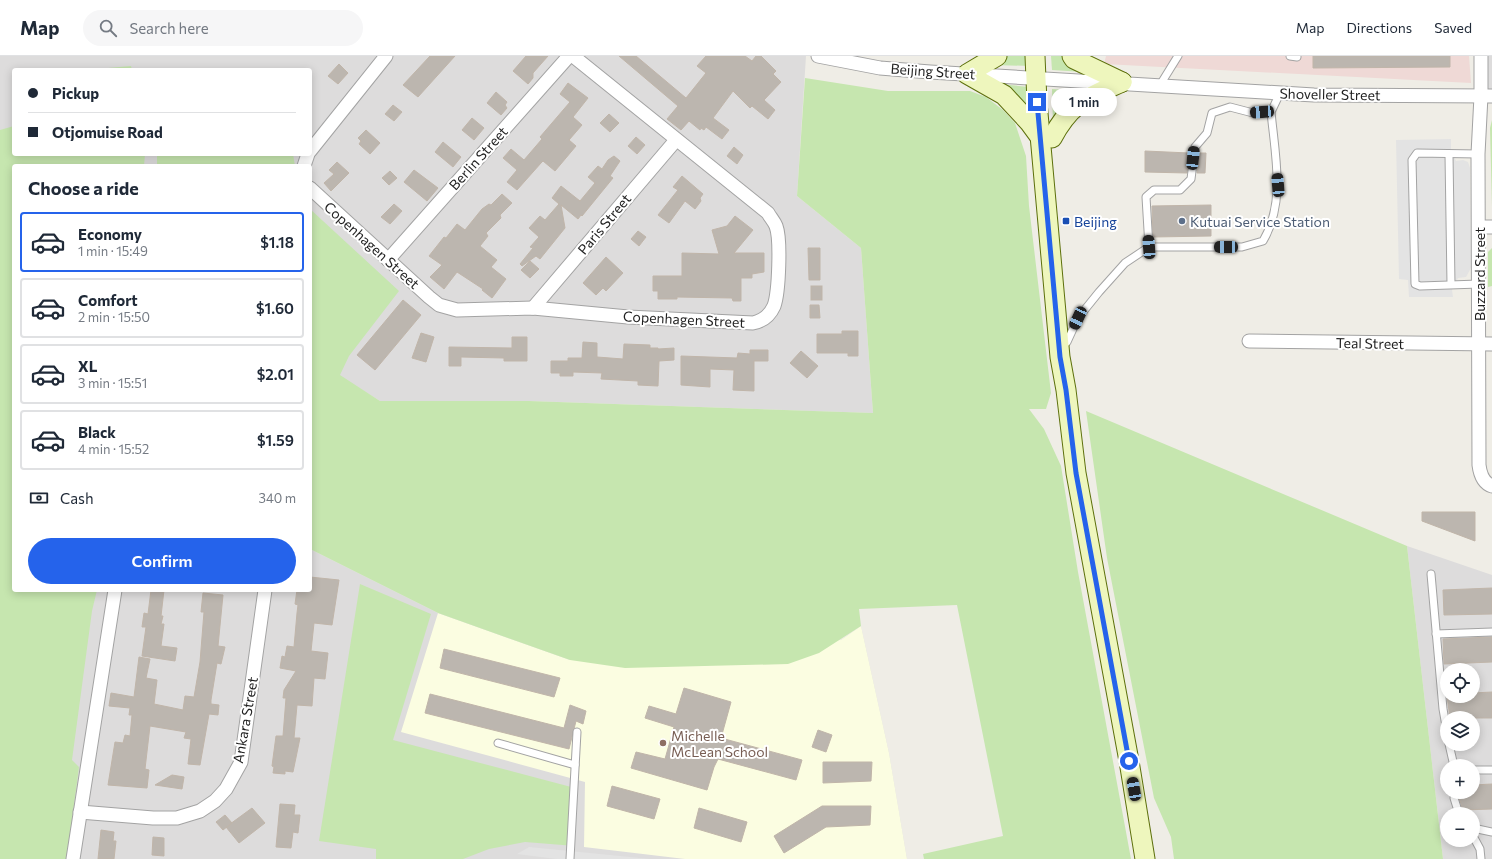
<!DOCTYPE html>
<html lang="en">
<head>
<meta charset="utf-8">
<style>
	:root { --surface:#fff; --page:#f6f6f7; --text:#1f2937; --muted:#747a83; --line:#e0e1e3; --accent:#2563eb }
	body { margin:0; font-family:Commissioner,sans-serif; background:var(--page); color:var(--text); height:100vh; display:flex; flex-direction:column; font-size:15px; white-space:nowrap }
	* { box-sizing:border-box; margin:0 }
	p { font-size:13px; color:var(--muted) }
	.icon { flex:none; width:22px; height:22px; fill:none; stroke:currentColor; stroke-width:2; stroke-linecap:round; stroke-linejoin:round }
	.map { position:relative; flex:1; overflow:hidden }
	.details { position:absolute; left:12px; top:108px; width:300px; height:428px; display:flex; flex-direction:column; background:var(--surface); border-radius:4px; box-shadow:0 2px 10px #0003 }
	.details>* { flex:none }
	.top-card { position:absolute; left:12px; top:12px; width:300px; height:88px; border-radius:4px; box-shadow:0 2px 10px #0003; display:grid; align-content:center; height:88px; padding:0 16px; background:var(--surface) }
	.tools { position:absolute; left:1440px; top:607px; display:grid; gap:8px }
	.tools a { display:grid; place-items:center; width:40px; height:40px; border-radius:50%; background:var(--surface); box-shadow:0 2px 10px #0003; font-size:20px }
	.end { position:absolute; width:18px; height:18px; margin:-9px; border:5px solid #2563eb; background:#fff; box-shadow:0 0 0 2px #fff }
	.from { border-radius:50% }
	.bubble { position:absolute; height:28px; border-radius:14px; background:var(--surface); box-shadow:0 2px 10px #0003; font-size:13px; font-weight:600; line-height:28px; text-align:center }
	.car { position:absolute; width:12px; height:24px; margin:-12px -6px; border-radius:5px; box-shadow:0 0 3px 1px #0007; background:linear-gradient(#222 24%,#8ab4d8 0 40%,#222 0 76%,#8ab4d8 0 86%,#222 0) }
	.top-card b { display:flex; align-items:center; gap:14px; height:38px; font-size:15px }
	.top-card b+b { border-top:1px solid var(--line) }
	.top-card i { width:10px; height:10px; background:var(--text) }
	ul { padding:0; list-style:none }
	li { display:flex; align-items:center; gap:12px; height:60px; margin:0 8px 6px; padding:0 8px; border:2px solid var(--line); border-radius:4px }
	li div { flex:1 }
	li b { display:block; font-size:15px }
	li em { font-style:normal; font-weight:600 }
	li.current { border-color:var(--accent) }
	li>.icon { width:36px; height:36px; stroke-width:1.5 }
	h2 { padding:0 16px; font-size:18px; line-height:48px }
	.pay { display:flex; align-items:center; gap:10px; height:44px; padding:0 16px; font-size:15px }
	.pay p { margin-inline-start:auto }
	.primary-button { display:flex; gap:8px; margin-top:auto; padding:8px 16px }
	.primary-button a { flex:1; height:46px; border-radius:24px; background:var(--accent); color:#fff; font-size:16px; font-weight:600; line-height:46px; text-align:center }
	header { display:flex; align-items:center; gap:24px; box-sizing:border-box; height:56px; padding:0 20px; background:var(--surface); border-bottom:1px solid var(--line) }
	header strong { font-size:19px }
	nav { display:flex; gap:22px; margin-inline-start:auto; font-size:14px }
	.search { width:280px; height:36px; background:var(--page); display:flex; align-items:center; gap:10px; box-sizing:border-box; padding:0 14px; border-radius:22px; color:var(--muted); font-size:15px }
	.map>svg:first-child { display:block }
</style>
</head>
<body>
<header>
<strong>Map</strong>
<div class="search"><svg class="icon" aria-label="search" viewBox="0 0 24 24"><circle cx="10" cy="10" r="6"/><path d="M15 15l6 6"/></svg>Search here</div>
<nav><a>Map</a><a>Directions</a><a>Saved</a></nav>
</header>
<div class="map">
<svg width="1492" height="803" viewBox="0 0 1492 803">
	<rect width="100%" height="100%" fill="#efede6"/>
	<g fill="#dddcdc" fill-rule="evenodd">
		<path d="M0,0H806L797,140L861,192L873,357L529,345H380L327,312L310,323V110H14V534H310V493L438,557L570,604L625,612L788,608L841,584L861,570L889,697L907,803H0ZM14,14H310V98H14Z"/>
		<path d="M1477,0H1492V41H1479Z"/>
		<path d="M1407,490L1492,519V803H1443ZM1447,614H1473V640H1447ZM1447,662H1473V688H1447ZM1447,710H1473V736H1447ZM1447,758H1473V784H1447Z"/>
	</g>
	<path fill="#efd9d6" d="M1106,0H1469L1471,27L1104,8Z"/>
	<path fill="#fbfde1" d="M438,557L570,604L841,584L861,570L889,697L907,803H685L584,791L585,726L401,676Z"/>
	<g fill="#c6e6af">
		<path d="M1008,0H1029L1030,10L993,9Z"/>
		<path d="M1051,0H1063L1083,16L1052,14Z"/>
		<path d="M131,10L132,14H85Z"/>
		<path d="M805,22L888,35H970L986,41L1003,54L1015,67L1026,100L1029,150L1051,337L1046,353H1029L1044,373L1061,410L1078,516L1131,803H924L923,798L1003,780L957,549L859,553L861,570L819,597L788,608L625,612L570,604L438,557L310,493V153L399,235L349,300L340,319L380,345H529L873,357L861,192L797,140Z"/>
		<path d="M1000,28L1029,31L1033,67Z"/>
		<path d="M1052,33L1092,36L1053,69Z"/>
		<path d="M1492,64V151L1490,72Z"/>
		<path d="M14,70V98H145L144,110H14V534H97L92,555L72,704L79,711L67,803H0V74Z"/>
		<path d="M157,98H293L295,110H157Z"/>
		<path d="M1492,192V230L1488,231V196Z"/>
		<path d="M1086,355L1407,490L1443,803H1174L1171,781L1154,742L1107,502Z"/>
		<path d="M360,528L431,558L393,684L575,732V790L525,786L489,793L463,803H376V793L319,785Z"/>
	</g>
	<g fill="#e3e3e3">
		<path d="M1451,83V93L1456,105L1463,104L1468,106L1470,112L1471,212L1466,221L1458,222L1452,234L1453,241H1409L1408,224L1399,223L1396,84Z"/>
		<path d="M529,791L650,803H557L517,798Z"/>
	</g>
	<g fill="#bcb6af" stroke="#c0b5a9">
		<path d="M430,0H455L418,41L403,29Z"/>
		<path d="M526,0H548L533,17V22L528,28L513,15Z"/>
		<path d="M619,0H636L686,42L706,17L697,10L706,0H745L752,5L756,0H761L776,15L773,18L781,26L764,44L775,54L768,63L752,50L750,52L733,35L713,62L729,74L722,83L706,71L704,74L701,72L700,74L689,65L681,74L667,63L678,50Z"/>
		<path d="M1313,0H1450V11L1313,12Z"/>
		<path d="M339,8L348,17L338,28L328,20Z"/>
		<path d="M568,27L588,42L573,61L582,69L569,84L576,90L555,115L543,105L541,107L517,134L507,126L517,114L503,102L511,93L524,104L542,83L540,81L570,46L560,38Z"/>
		<path d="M496,36L507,46L505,49L507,52L501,59L487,47Z"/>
		<path d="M393,49L402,56L394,65L385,58Z"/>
		<path d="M609,58L619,67L610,76L600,67Z"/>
		<path d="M472,62L484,72L474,84L462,74Z"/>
		<path d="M366,74L380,87L370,98L359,88L361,85L358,82Z"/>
		<path d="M636,81L645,89L637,98L628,90Z"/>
		<path d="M443,86L461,101L453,111L435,96Z"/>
		<path d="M734,91L743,99L737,108L727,100Z"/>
		<path d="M1145,95L1189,97L1187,117L1145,116Z"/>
		<path d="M1199,97H1206L1205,117H1197Z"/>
		<path d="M614,100L620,105L610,120L613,122L582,160L581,159L578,163L561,149L565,172L540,203L536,200L522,210L520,208L533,192L530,191L539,181L529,172L540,160L545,164L559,148L552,142L561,130L580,145L595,127L588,121L598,110L602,113L608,104Z"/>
		<path d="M337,106L349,117L331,135L324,127L334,118L329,114Z"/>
		<path d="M414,114L438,132L427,145L404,126Z"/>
		<path d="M390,115L397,122L389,129L382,122Z"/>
		<path d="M682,120L703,138L700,142L701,145L695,153L685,145L669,167L658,159L678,134L673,131Z"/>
		<path d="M502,138L512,147L500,159L501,162L486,177L488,180L480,190L497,204L491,211L506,223L492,242L482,234L483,233L457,216L444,233L430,221L442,209L429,200L444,181L446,182L457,168L465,174L482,153L489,148L491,149Z"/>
		<path d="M394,148L402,155L390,168L381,161Z"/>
		<path d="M1211,149V180L1153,181L1152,150Z"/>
		<path d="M735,160L753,174L734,197H764V216L752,218V222H741V245H733L732,242L677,241V243H658V235H653V220H682V197L719,198L712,174L727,170Z"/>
		<path d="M638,175L646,181L639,190L631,183Z"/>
		<path d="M808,192H820V224H809Z"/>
		<path d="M606,201L623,217L606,235L603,232L596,239L583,227Z"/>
		<path d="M530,205L539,213L530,222L521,214Z"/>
		<rect x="811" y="230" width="11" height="14"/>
		<path d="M403,244L421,259L375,314L357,299Z"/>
		<path d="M810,249H819L820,262H810Z"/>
		<path d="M842,275H858V300H848V297H817V278H842Z"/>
		<path d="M421,277L434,281L426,306L412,302Z"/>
		<path d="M512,281H527V305H504V302L461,301V310H449V291L512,292Z"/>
		<path d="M583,286L597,287V301L623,303L624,288L650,289V292H658V293L674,292V304L659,305L658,330L638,329V325L601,323L602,317L573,316V320H560V317H551V305H568V302H582Z"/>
		<path d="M750,294H768V305H754V335L733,334L734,314L710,313V331L681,329V300L737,302L738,297L750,298Z"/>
		<path d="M801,295L818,310L807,322L790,307Z"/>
		<path d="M1422,456H1475V485L1422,465Z"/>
		<path d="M310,521L339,524L332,569L314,567L311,595L328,597L325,623L314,622L312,650L297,649L294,682H300L293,716L285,715V718L273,717L274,711L272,710L276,680H283L286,642H283L284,634L296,615L280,612L282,600L285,601L287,590L294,591L297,557L298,549L295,548L297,534H310Z"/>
		<path d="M1492,532V558L1444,559L1443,534Z"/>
		<path d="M151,534H164L161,560H163L161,568H164L161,590L177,592L175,605L142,600L146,571H142L144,557L148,558Z"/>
		<path d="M203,537L223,539L218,590L225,591L221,608L217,607L211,644V648L219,649L218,659L209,658L200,709L188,708L191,683L184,682L186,676L150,670L145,713L149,714L147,732L108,729L115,686L123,687L125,679L130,680L132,659H129L130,652L109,650L111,637L134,641L139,601L150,603L146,622L157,624L154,648L183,654L185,640L194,641L200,606L204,556H201Z"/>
		<path d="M1492,581V606L1444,608L1443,583Z"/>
		<path d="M444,593L560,622L554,641L440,612Z"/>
		<path d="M684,632L731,646L721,682L802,704L796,724L718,703L714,711L707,734L631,712L636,696L665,703L674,671L645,662L649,650L676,658Z"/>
		<path d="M1492,636V662H1450L1447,640H1473V637Z"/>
		<path d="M430,638L564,672L570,649L586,655L583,668L576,665L569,693L425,657Z"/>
		<path d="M818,674L832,679L826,696L812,691Z"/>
		<path d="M823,706H872L871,725L823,727Z"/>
		<path d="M172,719L184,721L182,733L155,729Z"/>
		<path d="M1492,728V753L1463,754L1459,742L1460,736H1473V729Z"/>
		<path d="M612,730L660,743L654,763L607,750Z"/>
		<path d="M280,748L295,749L294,759H300L298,777L293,776L291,792L276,791Z"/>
		<path d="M822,750H871L870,769L826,771L784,797L774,780Z"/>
		<path d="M252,752L265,767L239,787L226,771Z"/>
		<path d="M699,752L747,766L741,786L694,772Z"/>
		<path d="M225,759L232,767L223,774L216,766Z"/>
		<path d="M101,774L114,776L113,785H116L114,803H98Z"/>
		<path d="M153,781L164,782V800L152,799Z"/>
	</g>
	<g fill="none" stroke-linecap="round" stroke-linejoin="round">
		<g stroke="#a3a3a3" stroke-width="9">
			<g id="lane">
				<path d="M1290,0L1297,1"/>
				<path d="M1160,29L1178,0"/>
				<path d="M1271,56C1275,99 1286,146 1263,185L1242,191H1149L1146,141L1154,134H1180L1191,123L1195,91L1207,77L1212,57L1230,51L1253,57L1271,56L1280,37"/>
				<path d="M1478,98L1417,97L1412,104L1415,228L1420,230L1479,228"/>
				<path d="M1449,99L1451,228"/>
				<path d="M1067,286L1078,262L1099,236L1125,207L1149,191"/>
				<path d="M1431,518L1443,653L1447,676"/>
				<path d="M1436,578L1492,576"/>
				<path d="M498,687L575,709"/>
				<path d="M1449,688L1454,710"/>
				<path d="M1473,714H1492"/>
				<path d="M1455,736L1454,742L1459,758"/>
				<path d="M1473,772L1492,776"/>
				<path d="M1473,780L1480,793L1481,803"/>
				<path d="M570,803L577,676"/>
			</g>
		</g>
		<g stroke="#a3a3a3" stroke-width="15">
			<g id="street">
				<path d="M818,0L880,12L930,16L1314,39L1492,40"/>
				<path d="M1481,0V40L1478,98L1479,409C1480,417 1483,427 1492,430"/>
				<path d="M310,95L386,0"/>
				<path d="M304,110L308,98"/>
				<path d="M310,132L429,241L439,249L457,254L533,252L628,261L753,267C763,265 770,259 774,250C779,236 781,183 776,170C774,165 770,161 768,157L573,0"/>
				<path d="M1480,171H1492"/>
				<path d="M388,204L569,0"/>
				<path d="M533,252L676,84"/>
				<path d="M1249,285L1492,288"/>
				<path d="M80,756L153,762H177L200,755L215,745L226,733L241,706L265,534"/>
				<path d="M73,803L115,534"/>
			</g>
		</g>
		<g stroke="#5d700c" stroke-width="21">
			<g id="secondary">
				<path d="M997,0L967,18L1004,39L1029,66L1040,81"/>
				<path d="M1035,0L1037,46L1060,301L1066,334L1076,417L1129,705L1145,803"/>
				<path d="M1072,0L1074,3L1122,26"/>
				<path d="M1052,82C1071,46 1087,42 1122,26"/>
			</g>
		</g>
		<use href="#lane" stroke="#fff" stroke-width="7"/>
		<use href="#street" stroke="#fff" stroke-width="13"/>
		<use href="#secondary" stroke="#eef6bd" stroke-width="19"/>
	</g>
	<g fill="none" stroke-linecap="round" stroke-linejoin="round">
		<path stroke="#2563eb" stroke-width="5" d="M1037,46L1060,301L1066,334L1076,417L1129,705"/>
	</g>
	<rect fill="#1a4fb4" stroke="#fff" stroke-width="1.5" x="1062" y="161" width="8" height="8" rx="2"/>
	<circle fill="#5c6f8a" stroke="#fff" stroke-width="1.5" cx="1182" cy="165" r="4"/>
	<circle fill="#8d6e63" stroke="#fff" stroke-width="1.5" cx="663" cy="687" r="4"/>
	<g text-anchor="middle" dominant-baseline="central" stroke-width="4" stroke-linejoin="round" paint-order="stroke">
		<g font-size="14" fill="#1f1f1f" stroke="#fff">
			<text transform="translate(933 15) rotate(4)">Beijing Street</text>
			<text transform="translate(1330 38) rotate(1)">Shoveller Street</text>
			<text transform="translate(478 102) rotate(-48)">Berlin Street</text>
			<text transform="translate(604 168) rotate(-50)">Paris Street</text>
			<text transform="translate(372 189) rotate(42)">Copenhagen Street</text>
			<text transform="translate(1479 218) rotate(-90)">Buzzard Street</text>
			<text transform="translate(684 263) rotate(3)">Copenhagen Street</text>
			<text transform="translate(1370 287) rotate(1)">Teal Street</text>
			<text transform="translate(245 664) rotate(-80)">Ankara Street</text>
		</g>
		<g font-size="14" fill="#164399" stroke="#fff" text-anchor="start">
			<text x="1074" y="165">Beijing</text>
		</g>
		<g font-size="14" fill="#4e5e75" stroke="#fff" text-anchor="start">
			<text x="1190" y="165">Kutuai Service Station</text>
		</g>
		<g font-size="14" fill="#785e54" stroke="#fff" text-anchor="start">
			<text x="671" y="679">Michelle<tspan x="671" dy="16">McLean School</tspan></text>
		</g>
	</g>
</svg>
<div class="tools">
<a><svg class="icon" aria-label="locate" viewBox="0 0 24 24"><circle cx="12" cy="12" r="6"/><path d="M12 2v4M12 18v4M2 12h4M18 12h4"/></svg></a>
<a><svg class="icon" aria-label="layers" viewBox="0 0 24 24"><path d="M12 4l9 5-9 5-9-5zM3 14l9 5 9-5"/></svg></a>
<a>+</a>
<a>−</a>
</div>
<i class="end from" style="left:1129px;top:705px"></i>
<i class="end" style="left:1037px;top:46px"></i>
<div class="bubble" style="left:1051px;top:32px;width:66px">1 min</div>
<i class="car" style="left:1262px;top:56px;rotate:266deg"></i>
<i class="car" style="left:1193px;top:102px;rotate:6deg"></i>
<i class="car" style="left:1278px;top:129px;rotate:355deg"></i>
<i class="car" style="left:1149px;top:191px;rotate:356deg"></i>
<i class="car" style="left:1226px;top:191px;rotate:270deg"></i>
<i class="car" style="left:1078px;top:262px;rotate:205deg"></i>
<i class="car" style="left:1134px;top:733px;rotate:350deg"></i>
<div class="top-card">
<b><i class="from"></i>Pickup</b>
<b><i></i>Otjomuise Road</b>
</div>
<section class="details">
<h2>Choose a ride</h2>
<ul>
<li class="current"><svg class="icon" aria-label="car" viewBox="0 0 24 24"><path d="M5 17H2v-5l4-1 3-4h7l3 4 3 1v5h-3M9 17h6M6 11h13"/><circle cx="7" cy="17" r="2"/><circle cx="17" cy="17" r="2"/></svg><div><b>Economy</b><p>1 min · 15:49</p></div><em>$1.18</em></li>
<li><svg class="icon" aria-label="car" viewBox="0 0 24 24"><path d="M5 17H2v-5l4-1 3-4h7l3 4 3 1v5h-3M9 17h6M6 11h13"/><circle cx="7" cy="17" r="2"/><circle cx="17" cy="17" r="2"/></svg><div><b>Comfort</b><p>2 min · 15:50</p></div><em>$1.60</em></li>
<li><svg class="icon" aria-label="car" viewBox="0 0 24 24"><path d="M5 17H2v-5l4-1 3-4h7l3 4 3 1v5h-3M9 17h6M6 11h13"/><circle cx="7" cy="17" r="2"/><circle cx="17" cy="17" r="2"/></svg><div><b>XL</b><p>3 min · 15:51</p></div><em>$2.01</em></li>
<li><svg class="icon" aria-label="car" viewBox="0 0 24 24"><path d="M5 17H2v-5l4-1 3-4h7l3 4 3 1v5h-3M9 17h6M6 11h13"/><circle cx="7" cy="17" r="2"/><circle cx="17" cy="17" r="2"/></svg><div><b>Black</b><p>4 min · 15:52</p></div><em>$1.59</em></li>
</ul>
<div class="pay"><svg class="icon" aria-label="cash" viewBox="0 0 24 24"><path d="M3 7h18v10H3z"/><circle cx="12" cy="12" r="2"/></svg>Cash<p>340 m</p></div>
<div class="primary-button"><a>Confirm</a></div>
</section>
</div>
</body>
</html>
